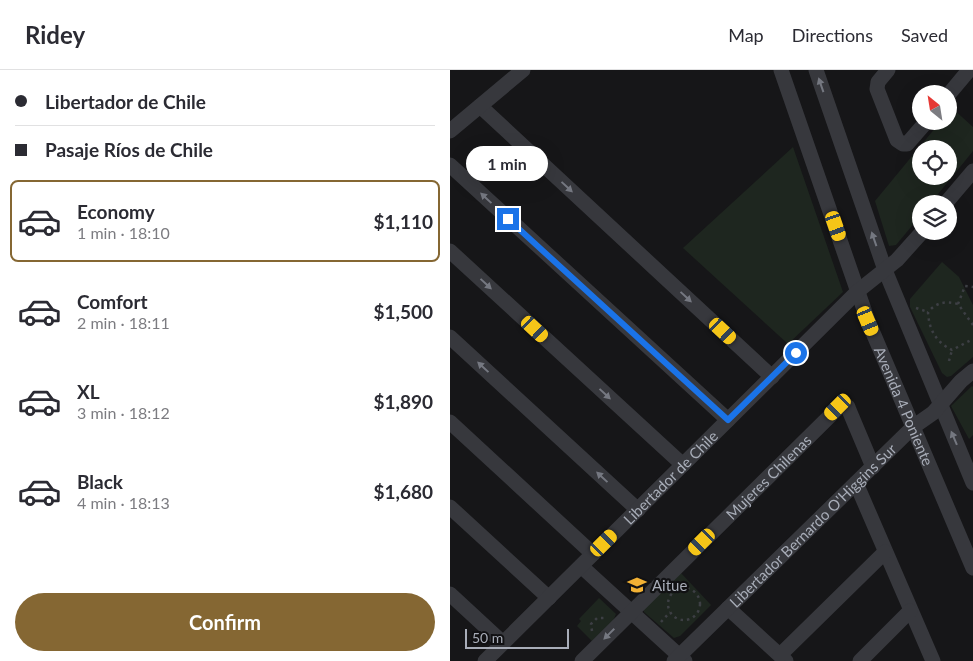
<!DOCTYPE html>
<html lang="en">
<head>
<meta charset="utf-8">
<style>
	:root { --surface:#fff; --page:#f7f7f7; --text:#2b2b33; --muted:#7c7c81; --line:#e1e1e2; --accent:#856733 }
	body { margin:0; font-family:Lato,sans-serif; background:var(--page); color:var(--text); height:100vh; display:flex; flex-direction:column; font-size:19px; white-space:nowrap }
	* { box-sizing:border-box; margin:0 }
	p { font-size:16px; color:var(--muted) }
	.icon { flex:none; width:28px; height:28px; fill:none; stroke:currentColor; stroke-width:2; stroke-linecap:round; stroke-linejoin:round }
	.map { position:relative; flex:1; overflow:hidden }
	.side { display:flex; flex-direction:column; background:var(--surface); width:450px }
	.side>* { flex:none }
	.banner { display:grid; align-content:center; height:110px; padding:0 15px; background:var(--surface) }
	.needle { width:32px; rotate:330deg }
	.fabs { position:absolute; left:462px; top:15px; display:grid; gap:10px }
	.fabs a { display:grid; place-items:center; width:45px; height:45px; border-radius:50%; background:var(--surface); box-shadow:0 5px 20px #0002; font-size:25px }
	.scale { position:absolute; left:15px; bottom:12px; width:104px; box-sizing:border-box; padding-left:5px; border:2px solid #a8adb8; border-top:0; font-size:14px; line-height:18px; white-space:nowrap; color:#a8adb8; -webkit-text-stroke:4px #111113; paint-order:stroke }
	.end { position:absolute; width:22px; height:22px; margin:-11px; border:6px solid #1a73e8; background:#fff; box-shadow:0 0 0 2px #fff }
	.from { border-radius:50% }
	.bubble { position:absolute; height:35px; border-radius:18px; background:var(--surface); box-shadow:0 5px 20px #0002; font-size:16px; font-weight:700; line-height:35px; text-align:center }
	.car { position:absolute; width:15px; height:30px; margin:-15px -8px; border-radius:6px; box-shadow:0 0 4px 1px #0007; background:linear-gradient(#f5c518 24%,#345 0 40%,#f5c518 0 76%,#345 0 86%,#f5c518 0) }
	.banner b { display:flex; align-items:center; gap:18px; height:48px; font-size:19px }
	.banner b+b { border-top:1px solid var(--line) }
	.banner i { width:12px; height:12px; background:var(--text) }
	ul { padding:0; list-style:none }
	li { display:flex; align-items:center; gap:15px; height:82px; margin:0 10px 8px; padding:0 5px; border:2px solid transparent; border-radius:8px }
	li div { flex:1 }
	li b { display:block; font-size:19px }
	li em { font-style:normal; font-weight:700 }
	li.current { border-color:var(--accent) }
	li>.icon { width:45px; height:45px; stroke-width:1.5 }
	.button { display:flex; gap:10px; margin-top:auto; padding:10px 15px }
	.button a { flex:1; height:58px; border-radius:30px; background:var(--accent); color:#fff; font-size:20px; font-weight:700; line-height:58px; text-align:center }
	header { display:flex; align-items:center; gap:30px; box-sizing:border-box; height:70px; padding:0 25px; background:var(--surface); border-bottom:1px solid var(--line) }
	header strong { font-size:24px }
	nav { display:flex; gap:28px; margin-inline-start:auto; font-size:18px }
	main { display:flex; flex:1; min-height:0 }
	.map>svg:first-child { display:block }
</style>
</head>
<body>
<header>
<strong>Ridey</strong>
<nav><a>Map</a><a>Directions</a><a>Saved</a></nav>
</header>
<main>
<section class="side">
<div class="banner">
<b><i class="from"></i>Libertador de Chile</b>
<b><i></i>Pasaje Ríos de Chile</b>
</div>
<ul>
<li class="current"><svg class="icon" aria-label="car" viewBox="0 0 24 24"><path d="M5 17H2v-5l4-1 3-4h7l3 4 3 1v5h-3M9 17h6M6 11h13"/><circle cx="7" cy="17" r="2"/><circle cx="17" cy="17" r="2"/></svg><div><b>Economy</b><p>1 min · 18:10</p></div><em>$1,110</em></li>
<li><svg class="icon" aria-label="car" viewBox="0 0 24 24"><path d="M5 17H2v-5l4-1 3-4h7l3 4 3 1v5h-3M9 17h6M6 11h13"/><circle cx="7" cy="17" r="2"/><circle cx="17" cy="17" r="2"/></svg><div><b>Comfort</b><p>2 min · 18:11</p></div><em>$1,500</em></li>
<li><svg class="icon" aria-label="car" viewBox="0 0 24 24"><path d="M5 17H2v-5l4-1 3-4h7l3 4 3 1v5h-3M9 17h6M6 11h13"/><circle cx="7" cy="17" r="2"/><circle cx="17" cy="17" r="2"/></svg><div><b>XL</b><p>3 min · 18:12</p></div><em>$1,890</em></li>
<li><svg class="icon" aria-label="car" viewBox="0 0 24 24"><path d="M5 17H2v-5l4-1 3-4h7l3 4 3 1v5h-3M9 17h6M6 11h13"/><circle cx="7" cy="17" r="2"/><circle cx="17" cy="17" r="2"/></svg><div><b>Black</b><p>4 min · 18:13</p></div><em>$1,680</em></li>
</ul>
<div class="button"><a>Confirm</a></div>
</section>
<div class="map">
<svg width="523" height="591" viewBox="0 0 523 591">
	<rect width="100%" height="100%" fill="#161618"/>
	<g fill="#1e261f" fill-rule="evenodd">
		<path d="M502,38L523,57V81L480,134H471V145L446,175L439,176L425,131L491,51H499V42ZM471,79H499V106H471Z"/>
		<path d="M343,77L393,222L338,274L233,178Z"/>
		<path d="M492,192L509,207L523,235V287L501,306L497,307L492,303L460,237V229Z"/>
		<path d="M522,316L523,317V365L519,369L501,336Z"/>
		<path d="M230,502L261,535L230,566L224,568L194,542V537Z"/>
		<path d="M149,528L166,544L163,551L142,571L127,556L131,551L129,549Z"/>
	</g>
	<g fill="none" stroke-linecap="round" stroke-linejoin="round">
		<g stroke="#3d3f44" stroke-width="2.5" stroke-dasharray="2.5 4" stroke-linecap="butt">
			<path d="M508,234L515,216L523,217"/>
			<path d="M466,238L478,242"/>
			<path d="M523,255L508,234C495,231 487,232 478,242C479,260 486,272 502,280L523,269"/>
			<path d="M499,291L502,280"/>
			<circle cx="234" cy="534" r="16"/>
			<path d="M211,552L220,542"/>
			<path d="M142,561L141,554L147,548H156"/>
		</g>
		<g stroke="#37383d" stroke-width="15">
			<path id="s1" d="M331,0L418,251L523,498"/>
			<path d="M366,0L435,200L523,413"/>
			<path d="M438,0L428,12L427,19L447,70L453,74H457L477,51"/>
			<path d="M499,24L519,0"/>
			<path d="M30,36L322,307"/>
			<path d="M0,61L73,0"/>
			<path d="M0,95L278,350"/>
			<path d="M495,134L523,101"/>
			<path d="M0,181L233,395"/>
			<path d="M0,267L188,440"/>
			<path d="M0,352L143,484"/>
			<path d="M406,413L483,591"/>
			<path d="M0,437L99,528"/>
			<path d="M131,496L235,591"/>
			<path d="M0,524L53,573"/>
			<path d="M278,538L336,591"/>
			<path d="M330,585L435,482"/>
			<path id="s2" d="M35,591L408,221L447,190L473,161"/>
			<path id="s3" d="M132,591L391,335L398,337L399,340L423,397"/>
			<path id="s4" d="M224,591L463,357L483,343L511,311L523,301"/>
			<path d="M410,591L460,541"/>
		</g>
	</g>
	<defs><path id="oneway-solid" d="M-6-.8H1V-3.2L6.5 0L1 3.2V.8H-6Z" transform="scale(1.25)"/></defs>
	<g fill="#757881">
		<use href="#oneway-solid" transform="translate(371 15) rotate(-109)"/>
		<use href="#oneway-solid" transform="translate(117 117) rotate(43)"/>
		<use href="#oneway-solid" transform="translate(36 128) rotate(-137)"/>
		<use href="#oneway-solid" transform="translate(424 169) rotate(-109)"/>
		<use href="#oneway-solid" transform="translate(36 214) rotate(43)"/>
		<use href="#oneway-solid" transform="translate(236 227) rotate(43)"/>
		<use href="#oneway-solid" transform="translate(33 297) rotate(-137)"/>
		<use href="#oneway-solid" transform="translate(155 324) rotate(43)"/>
		<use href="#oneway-solid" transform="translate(504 368) rotate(-113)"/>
		<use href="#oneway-solid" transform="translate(152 407) rotate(-137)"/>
		<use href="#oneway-solid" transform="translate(159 564) rotate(135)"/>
	</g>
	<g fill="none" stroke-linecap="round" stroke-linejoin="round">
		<path stroke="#1a73e8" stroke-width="6" d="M58,149L278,350L346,283"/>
	</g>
	<defs>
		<g id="school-bare" transform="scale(1.5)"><path d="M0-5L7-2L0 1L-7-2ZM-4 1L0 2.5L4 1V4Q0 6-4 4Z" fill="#f2b134" stroke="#111113" stroke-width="2.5" paint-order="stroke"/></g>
	</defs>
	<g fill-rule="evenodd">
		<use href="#school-bare" x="187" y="515"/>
	</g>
	<g text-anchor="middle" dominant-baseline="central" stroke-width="4.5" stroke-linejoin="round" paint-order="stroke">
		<g font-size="15" fill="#a8adb8" stroke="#111113">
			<text stroke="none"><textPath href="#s1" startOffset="358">Avenida 4 Poniente</textPath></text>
			<text stroke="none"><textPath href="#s3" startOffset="262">Mujeres Chilenas</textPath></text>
			<text stroke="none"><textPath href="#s2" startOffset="261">Libertador de Chile</textPath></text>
			<text stroke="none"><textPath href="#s4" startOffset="194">Libertador Bernardo O'Higgins Sur</textPath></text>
		</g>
		<g font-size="15" fill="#a8adb8" stroke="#111113" text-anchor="start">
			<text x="202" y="515">Aitue</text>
		</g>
	</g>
</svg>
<div class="fabs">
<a><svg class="needle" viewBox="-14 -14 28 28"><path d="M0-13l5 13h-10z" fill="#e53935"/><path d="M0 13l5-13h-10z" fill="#7c7c81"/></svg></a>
<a><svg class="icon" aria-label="locate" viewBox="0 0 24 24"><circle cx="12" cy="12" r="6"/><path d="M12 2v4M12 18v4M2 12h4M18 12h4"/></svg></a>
<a><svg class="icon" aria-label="layers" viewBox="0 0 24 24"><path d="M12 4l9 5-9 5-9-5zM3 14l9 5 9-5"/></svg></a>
</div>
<div class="scale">50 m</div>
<i class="end from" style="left:346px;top:283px"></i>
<i class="end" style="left:58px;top:149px"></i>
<div class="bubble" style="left:16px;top:76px;width:82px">1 min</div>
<i class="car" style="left:386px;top:156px;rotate:161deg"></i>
<i class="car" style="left:418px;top:251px;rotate:157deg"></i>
<i class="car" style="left:85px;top:259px;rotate:133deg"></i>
<i class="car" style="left:273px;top:261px;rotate:133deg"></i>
<i class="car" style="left:388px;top:337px;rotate:225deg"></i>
<i class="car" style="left:252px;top:472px;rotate:225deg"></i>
<i class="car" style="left:154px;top:473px;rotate:45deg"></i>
</div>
</main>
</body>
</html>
